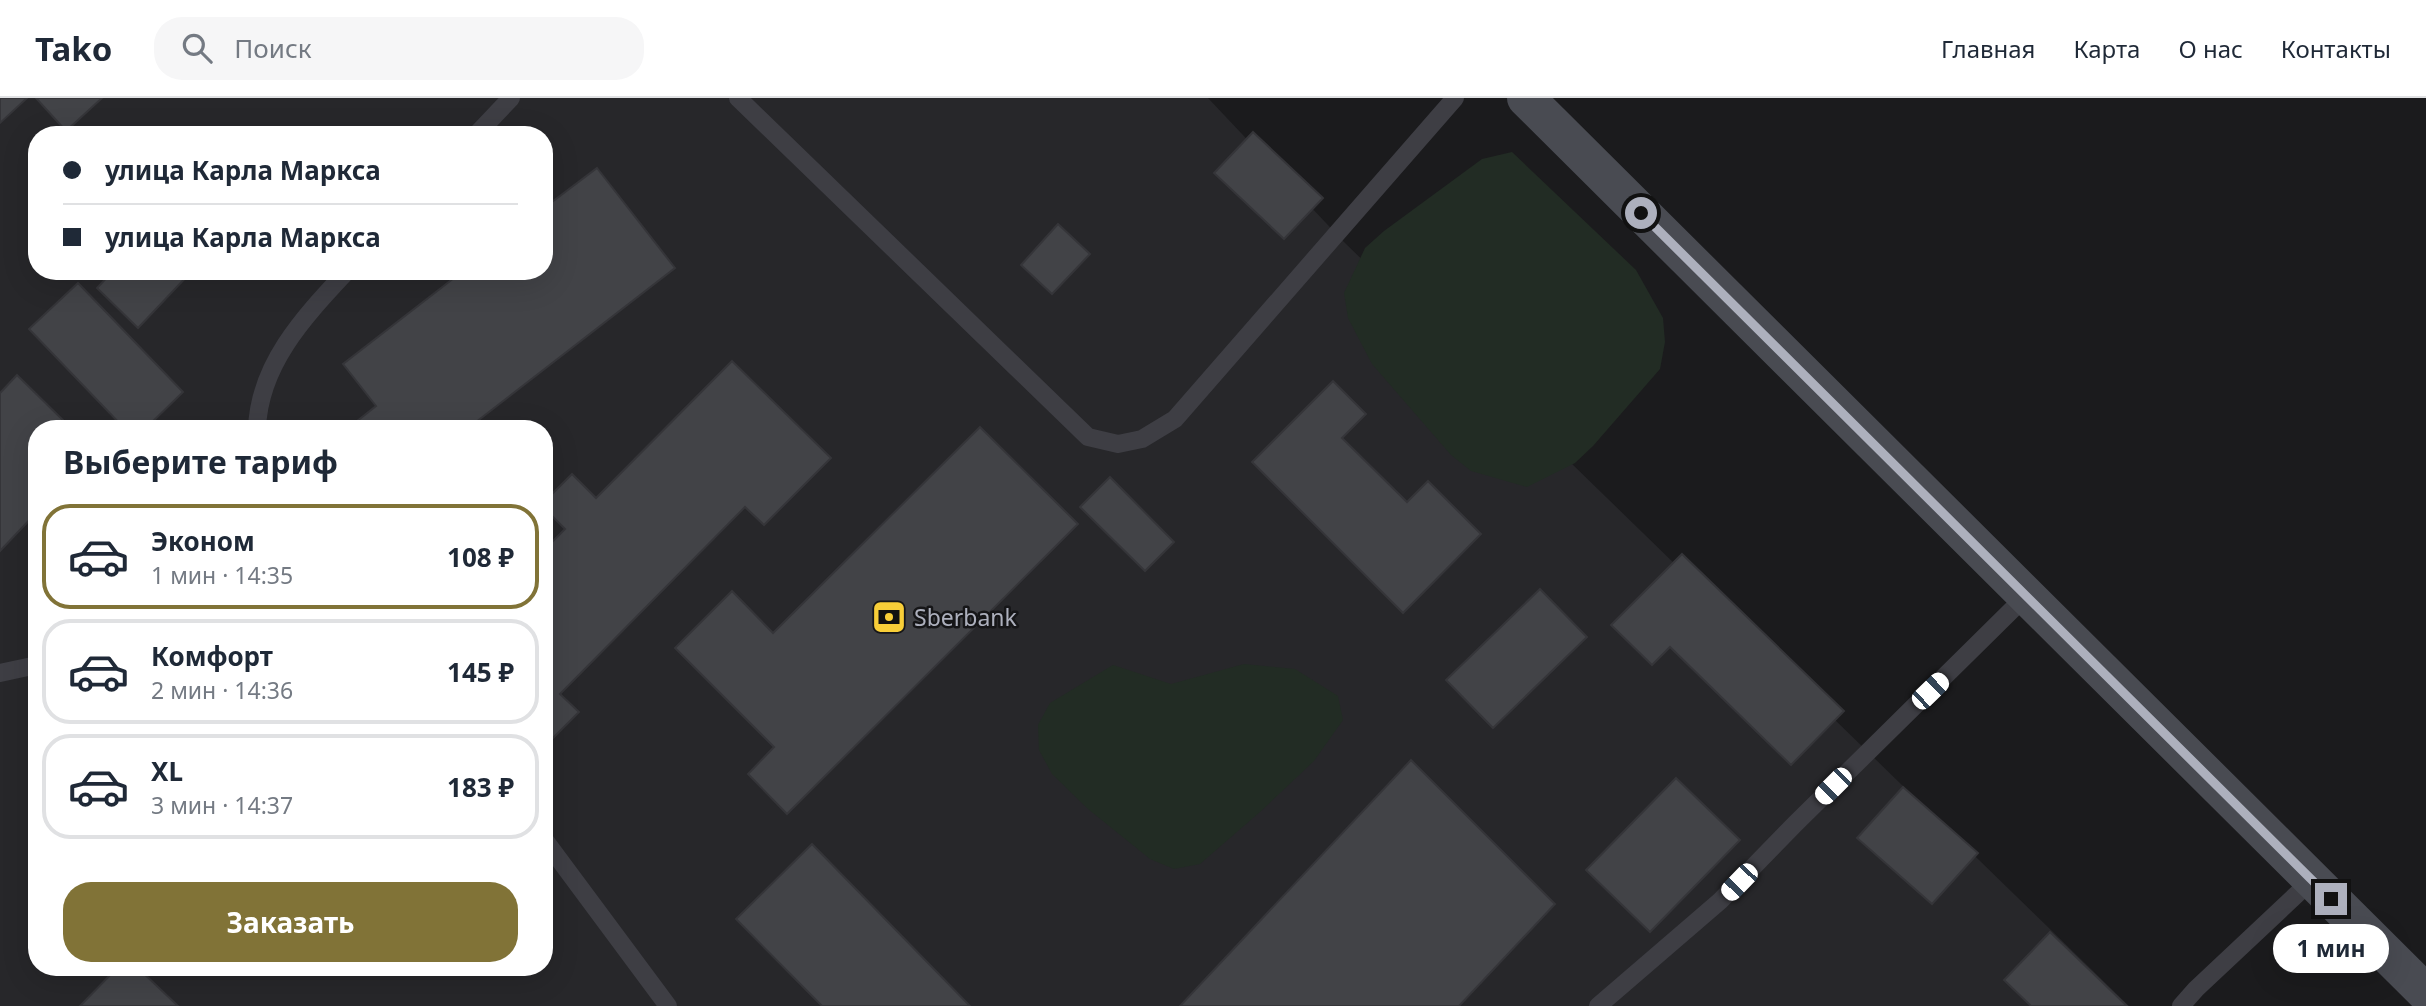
<!DOCTYPE html>
<html lang="ru">
<head>
<meta charset="utf-8">
<style>
	:root { --surface:#fff; --page:#f6f6f7; --text:#1f2937; --muted:#747a83; --line:#e0e1e3; --accent:#817337 }
	body { margin:0; font-family:"Noto Sans",sans-serif; background:var(--page); color:var(--text); height:100vh; display:flex; flex-direction:column; font-size:26px; white-space:nowrap }
	* { box-sizing:border-box; margin:0 }
	p { font-size:23px; color:var(--muted) }
	.icon { flex:none; width:38px; height:38px; fill:none; stroke:currentColor; stroke-width:2; stroke-linecap:round; stroke-linejoin:round }
	.map { position:relative; flex:1; overflow:hidden }
	.sheet { position:absolute; left:28px; top:322px; width:525px; height:556px; display:flex; flex-direction:column; background:var(--surface); border-radius:28px; box-shadow:0 7px 28px #0002 }
	.sheet>* { flex:none }
	.guide { position:absolute; left:28px; top:28px; width:525px; height:154px; border-radius:28px; box-shadow:0 7px 28px #0002; display:grid; align-content:center; height:154px; padding:0 35px; background:var(--surface) }
	.end { position:absolute; width:32px; height:32px; margin:-16px; border:9px solid #adb0bd; background:#111; box-shadow:0 0 0 4px #111 }
	.from { border-radius:50% }
	.bubble { position:absolute; height:49px; border-radius:24px; background:var(--surface); box-shadow:0 7px 28px #0002; font-size:23px; font-weight:700; line-height:49px; text-align:center }
	.car { position:absolute; width:21px; height:42px; margin:-21px -10px; border-radius:9px; box-shadow:0 0 5px 2px #0007; background:linear-gradient(#fff 24%,#345 0 40%,#fff 0 76%,#345 0 86%,#fff 0) }
	.guide b { display:flex; align-items:center; gap:24px; height:66px; font-size:26px }
	.guide b+b { border-top:2px solid var(--line) }
	.guide i { width:18px; height:18px; background:var(--text) }
	ul { padding:0; list-style:none }
	li { display:flex; align-items:center; gap:21px; height:105px; margin:0 14px 10px; padding:0 21px; border:4px solid var(--line); border-radius:28px }
	li div { flex:1 }
	li b { display:block; font-size:26px }
	li em { font-style:normal; font-weight:700 }
	li.on { border-color:var(--accent) }
	li>.icon { width:63px; height:63px; stroke-width:1.5 }
	h2 { padding:0 35px; font-size:32px; line-height:84px }
	.button { display:flex; gap:14px; margin-top:auto; padding:14px 35px }
	.button a { flex:1; height:80px; border-radius:28px; background:var(--accent); color:#fff; font-size:28px; font-weight:700; line-height:80px; text-align:center }
	header { display:flex; align-items:center; gap:42px; box-sizing:border-box; height:98px; padding:0 35px; background:var(--surface); border-bottom:2px solid var(--line) }
	header strong { font-size:33px }
	nav { display:flex; gap:38px; margin-inline-start:auto; font-size:24px }
	.search { width:490px; height:63px; background:var(--page); display:flex; align-items:center; gap:18px; box-sizing:border-box; padding:0 24px; border-radius:28px; color:var(--muted); font-size:26px }
	.map>svg:first-child { display:block }
</style>
</head>
<body>
<header>
<strong>Tako</strong>
<div class="search"><svg class="icon" aria-label="search" viewBox="0 0 24 24"><circle cx="10" cy="10" r="6"/><path d="M15 15l6 6"/></svg>Поиск</div>
<nav><a>Главная</a><a>Карта</a><a>О нас</a><a>Контакты</a></nav>
</header>
<div class="map">
<svg width="2426" height="908" viewBox="0 0 2426 908">
	<rect width="100%" height="100%" fill="#1b1b1d"/>
	<path fill="#27272a" fill-rule="evenodd" d="M0,0H1208L1344,144L2129,908H0ZM37,37H544V173H37ZM37,331H544V870H37Z"/>
	<g fill="#222c24">
		<path d="M1512,54L1636,172L1663,220L1665,244L1660,271L1593,348L1575,365L1527,389L1471,373L1451,357L1372,266L1348,220L1344,195L1365,150L1384,133L1482,61Z"/>
		<path d="M1244,566L1295,571L1338,598L1343,622L1314,663L1260,714L1200,766L1174,771L1150,761L1088,711L1052,676L1039,652L1038,627L1050,605L1113,567L1171,586Z"/>
	</g>
	<g fill="#424347" stroke="#353539" stroke-width="2">
		<path d="M0,0H27L0,25Z"/>
		<path d="M36,0H102L66,33Z"/>
		<path d="M1253,34L1323,100L1284,141L1214,75Z"/>
		<path d="M597,70L675,170L467,331H347L376,308L343,266L463,173H544V110Z"/>
		<path d="M1058,126L1090,156L1052,196L1021,167Z"/>
		<path d="M113,173H192L138,230L97,190Z"/>
		<path d="M78,185L183,294L145,331H125L29,231Z"/>
		<path d="M732,263L831,360L764,427L745,409L560,596L579,614L548,645L544,641V452L565,431L544,410V404L572,376L596,400Z"/>
		<path d="M17,277L72,331H37V414L0,453V295Z"/>
		<path d="M1333,283L1366,316L1342,340L1407,404L1428,383L1481,436L1403,515L1252,364Z"/>
		<path d="M980,329L1078,426L787,716L748,676L774,649L675,550L732,493L773,535Z"/>
		<path d="M1110,379L1174,444L1145,473L1080,409Z"/>
		<path d="M1682,456L1844,613L1791,667L1670,549L1652,567L1611,527Z"/>
		<path d="M1540,491L1587,539L1493,630L1446,582Z"/>
		<path d="M1411,662L1555,806L1459,908H1180Z"/>
		<path d="M1676,680L1740,742L1650,834L1586,772Z"/>
		<path d="M1903,689L1978,755L1932,806L1857,740Z"/>
		<path d="M812,746L970,908H822L736,821Z"/>
		<path d="M2050,834L2127,908H2031L2004,882Z"/>
		<path d="M117,870H138L178,908H80Z"/>
	</g>
	<g fill="none" stroke-linecap="round" stroke-linejoin="round">
		<g stroke="#3e3e44" stroke-width="18">
			<path d="M738,0L1088,339L1118,346L1142,341L1175,321L1455,0"/>
			<path d="M476,37L511,0"/>
			<path d="M257,331C259,266 305,218 347,173"/>
			<path d="M0,575L37,567"/>
			<path d="M544,741L668,908"/>
			<path d="M1598,908L1720,803L1795,726L2026,498"/>
			<path d="M2181,908L2196,891L2312,782"/>
		</g>
		<path stroke="#494b52" stroke-width="38" d="M1526,0L2426,895"/>
	</g>
	<g fill="none" stroke-linecap="round" stroke-linejoin="round">
		<path stroke="#adb0bd" stroke-width="9" d="M1641,115L2331,801"/>
	</g>
	<defs>
		<g id="bank-square" transform="scale(1.75)"><rect x="-9" y="-9" width="18" height="18" rx="4" fill="#f8ce38" stroke="#161618"/><path d="M-6-4H6V4H-6ZM0-2.3a2.3 2.3 0 1 0 0 4.6a2.3 2.3 0 1 0 0-4.6Z" fill="#111"/></g>
	</defs>
	<g fill-rule="evenodd">
		<use href="#bank-square" x="889" y="519"/>
	</g>
	<g text-anchor="middle" dominant-baseline="central" stroke-width="5" stroke-linejoin="round" paint-order="stroke">
		<g font-size="23" fill="#adb0bd" stroke="#161618" text-anchor="start">
			<text x="914" y="519">Sberbank</text>
		</g>
	</g>
</svg>
<i class="end from" style="left:1641px;top:115px"></i>
<i class="end" style="left:2331px;top:801px"></i>
<div class="bubble" style="left:2273px;top:826px;width:116px">1 мин</div>
<i class="car" style="left:1930px;top:593px;rotate:46deg"></i>
<i class="car" style="left:1833px;top:688px;rotate:225deg"></i>
<i class="car" style="left:1739px;top:784px;rotate:224deg"></i>
<div class="guide">
<b><i class="from"></i>улица Карла Маркса</b>
<b><i></i>улица Карла Маркса</b>
</div>
<section class="sheet">
<h2>Выберите тариф</h2>
<ul>
<li class="on"><svg class="icon" aria-label="car" viewBox="0 0 24 24"><path d="M5 17H2v-5l4-1 3-4h7l3 4 3 1v5h-3M9 17h6M6 11h13"/><circle cx="7" cy="17" r="2"/><circle cx="17" cy="17" r="2"/></svg><div><b>Эконом</b><p>1 мин · 14:35</p></div><em>108 ₽</em></li>
<li><svg class="icon" aria-label="car" viewBox="0 0 24 24"><path d="M5 17H2v-5l4-1 3-4h7l3 4 3 1v5h-3M9 17h6M6 11h13"/><circle cx="7" cy="17" r="2"/><circle cx="17" cy="17" r="2"/></svg><div><b>Комфорт</b><p>2 мин · 14:36</p></div><em>145 ₽</em></li>
<li><svg class="icon" aria-label="car" viewBox="0 0 24 24"><path d="M5 17H2v-5l4-1 3-4h7l3 4 3 1v5h-3M9 17h6M6 11h13"/><circle cx="7" cy="17" r="2"/><circle cx="17" cy="17" r="2"/></svg><div><b>XL</b><p>3 мин · 14:37</p></div><em>183 ₽</em></li>
</ul>
<div class="button"><a>Заказать</a></div>
</section>
</div>
</body>
</html>
